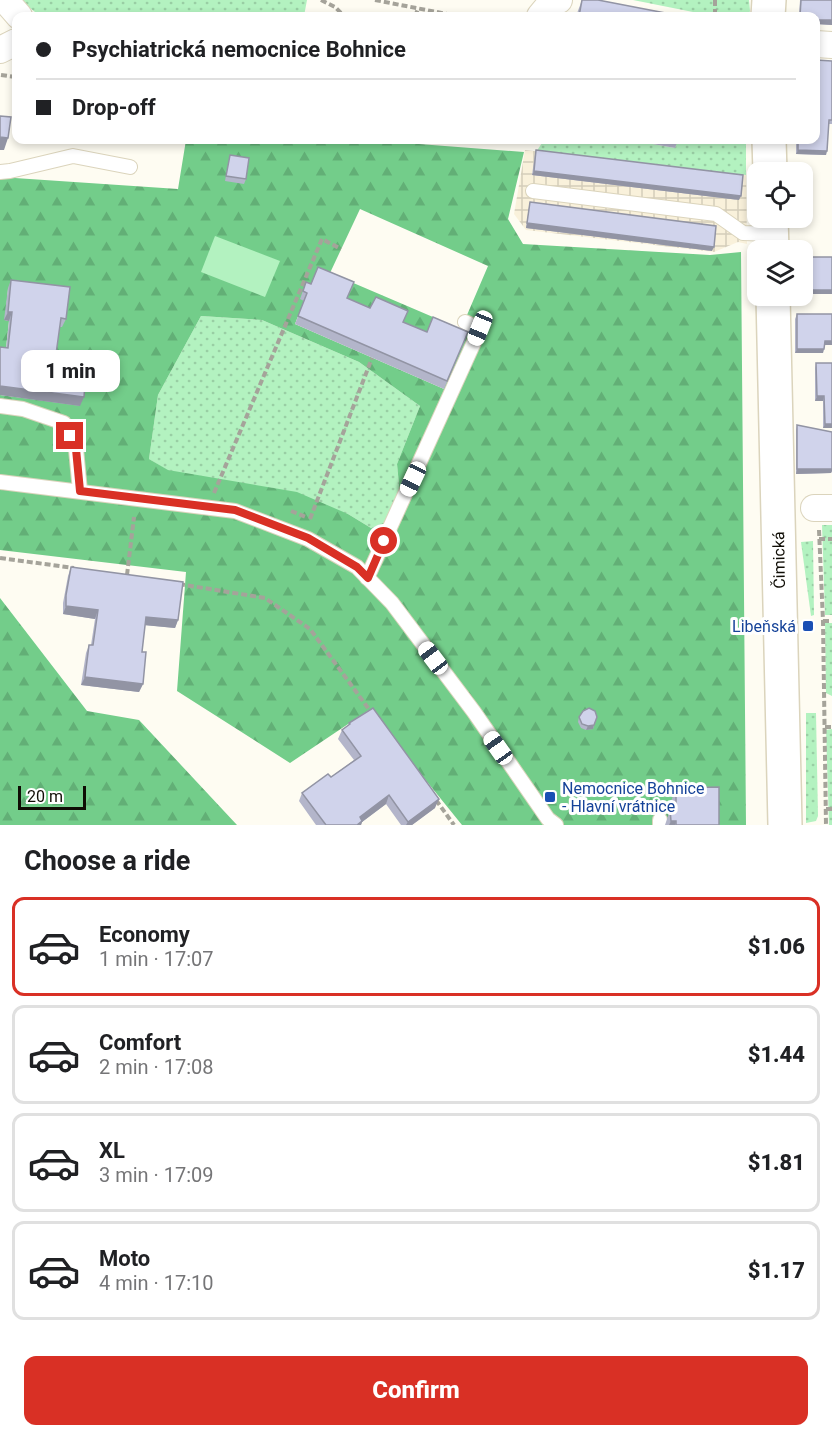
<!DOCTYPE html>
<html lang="en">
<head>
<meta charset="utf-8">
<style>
	:root { --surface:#fff; --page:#f6f6f6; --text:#202124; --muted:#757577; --line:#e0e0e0; --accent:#d93025 }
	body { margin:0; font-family:Roboto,sans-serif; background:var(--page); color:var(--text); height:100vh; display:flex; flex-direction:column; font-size:22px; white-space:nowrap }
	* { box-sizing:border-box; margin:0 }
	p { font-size:20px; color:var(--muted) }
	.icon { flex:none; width:33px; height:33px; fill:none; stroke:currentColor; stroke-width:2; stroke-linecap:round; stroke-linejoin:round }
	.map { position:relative; height:825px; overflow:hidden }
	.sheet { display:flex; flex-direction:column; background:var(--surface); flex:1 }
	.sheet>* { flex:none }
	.guide { position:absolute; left:12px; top:12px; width:808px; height:132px; border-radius:12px; box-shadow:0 3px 9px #0003; display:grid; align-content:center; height:132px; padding:0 24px; background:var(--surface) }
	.fabs { position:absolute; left:747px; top:162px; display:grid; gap:12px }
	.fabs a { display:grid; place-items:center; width:66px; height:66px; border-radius:12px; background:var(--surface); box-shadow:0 3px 9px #0003; font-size:30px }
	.scale { position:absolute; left:18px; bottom:15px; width:68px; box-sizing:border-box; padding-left:6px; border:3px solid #0f0d05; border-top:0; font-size:16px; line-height:21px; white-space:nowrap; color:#0f0d05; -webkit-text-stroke:4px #fff; paint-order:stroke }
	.end { position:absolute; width:27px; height:27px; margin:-14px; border:8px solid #d93025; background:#fff; box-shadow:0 0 0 3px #fff }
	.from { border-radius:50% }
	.bubble { position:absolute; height:42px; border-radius:12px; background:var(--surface); box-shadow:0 3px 9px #0003; font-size:20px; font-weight:800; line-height:42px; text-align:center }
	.car { position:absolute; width:18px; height:36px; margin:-18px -9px; border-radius:8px; box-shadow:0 0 4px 2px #0007; background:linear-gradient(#fff 24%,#345 0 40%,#fff 0 76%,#345 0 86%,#fff 0) }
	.guide b { display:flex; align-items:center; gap:21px; height:57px; font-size:22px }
	.guide b+b { border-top:2px solid var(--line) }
	.guide i { width:15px; height:15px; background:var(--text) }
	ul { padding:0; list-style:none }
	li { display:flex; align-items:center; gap:18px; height:99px; margin:0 12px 9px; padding:0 12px; border:3px solid var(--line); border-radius:12px }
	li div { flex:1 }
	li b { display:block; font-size:22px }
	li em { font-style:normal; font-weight:800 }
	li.on { border-color:var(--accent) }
	li>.icon { width:54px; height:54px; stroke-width:1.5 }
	h2 { padding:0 24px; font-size:27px; line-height:72px }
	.primary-button { display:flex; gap:12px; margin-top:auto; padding:12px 24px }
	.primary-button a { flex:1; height:69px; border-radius:12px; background:var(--accent); color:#fff; font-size:24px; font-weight:800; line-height:69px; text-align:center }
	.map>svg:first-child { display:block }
</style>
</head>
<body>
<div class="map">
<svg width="832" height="825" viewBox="0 0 832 825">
	<defs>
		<pattern id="industrial-grid" width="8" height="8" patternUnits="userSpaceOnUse" patternTransform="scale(1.5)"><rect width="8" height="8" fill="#f9f1db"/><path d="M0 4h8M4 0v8" fill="none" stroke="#d4cdba"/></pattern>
		<pattern id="grass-dots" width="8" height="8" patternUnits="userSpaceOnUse" patternTransform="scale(1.5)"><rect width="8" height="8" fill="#b3f2c0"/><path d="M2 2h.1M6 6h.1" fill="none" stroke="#99cea4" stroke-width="1.8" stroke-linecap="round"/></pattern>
		<pattern id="forest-firs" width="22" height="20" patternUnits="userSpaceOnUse" patternTransform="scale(1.5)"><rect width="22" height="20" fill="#73cd8a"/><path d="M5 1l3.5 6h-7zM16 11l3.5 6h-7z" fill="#62af76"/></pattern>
	</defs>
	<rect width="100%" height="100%" fill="#fefcf2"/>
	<path fill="url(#industrial-grid)" d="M525,150L746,175L747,244L738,242L714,252L526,230L514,214Z"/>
	<g fill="url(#grass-dots)">
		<path d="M20,0H307L304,16H40Z"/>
		<path d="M633,0H749L750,11L748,16H713Z"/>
		<path d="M544,140H630L675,148L677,140H746V175L536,152Z"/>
		<path d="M201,316L262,320L359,362L420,406L397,464L400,495L395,518L371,528L348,514L167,470L149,459L158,395Z"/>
		<path d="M822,525H832V615H825Z"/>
		<path d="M813,541L814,615L811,616L801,542Z"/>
		<path d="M825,623H832V696L826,693Z"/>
		<path d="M806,713H816L818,816L816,821L806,823Z"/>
		<path d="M832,729V825H829L826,730Z"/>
	</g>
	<g fill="url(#forest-firs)" fill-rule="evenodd">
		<path d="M186,140H367L524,152L508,219L523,244L710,255L741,252L746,825H462L369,710L290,763L177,691L186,572L0,550V395L80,405L52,362L58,327H62L8,289L5,320L9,321L5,357L0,356V177L178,189ZM360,209L488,266L461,329L330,273ZM304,301L367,316L424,341L444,389L295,324ZM201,316L262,320L359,362L420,406L397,464L400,495L395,518L371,528L348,514L297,492L168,470L149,459L158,395Z"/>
		<path d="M0,598L87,711L139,720L237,825H0Z"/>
	</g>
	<path fill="#b3f2c0" d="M215,236L280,261L265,297L201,272Z"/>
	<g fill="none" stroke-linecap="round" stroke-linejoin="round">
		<g stroke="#dbd4bc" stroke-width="16">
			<g id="service">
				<path d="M0,172L10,171L73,156L130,167"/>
				<path d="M533,191L716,214L743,233L771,234"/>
				<path d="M0,406L23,409L64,423L76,449L80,491"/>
				<path d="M0,482L235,511L308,539L357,567L392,603L474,712L548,819L556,825"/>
				<path d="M367,578L480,329L465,322"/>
				<path d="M660,820V825"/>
			</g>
		</g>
		<g stroke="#dbd4bc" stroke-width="28">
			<g id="minor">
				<path d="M5,0L19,16"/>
				<path d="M540,16L550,4L559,0"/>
				<path d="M816,44L832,45"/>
				<path d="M0,50L16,42"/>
				<path d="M814,508H832"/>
			</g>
		</g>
		<g stroke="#dbd4bc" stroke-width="36">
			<g id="tertiary">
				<path d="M768,16L769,0"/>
				<path d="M769,140L770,172"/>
				<path d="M771,218L772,250"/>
				<path d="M773,296L785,825"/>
			</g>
		</g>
		<g stroke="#a5a39a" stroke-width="4" stroke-dasharray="6 3" stroke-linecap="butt">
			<path d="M321,0L335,7L342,14L341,16"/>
			<path d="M375,0L457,16"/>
			<path d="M715,0V16"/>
			<path d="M375,16H382"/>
			<path d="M415,16L418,9"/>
			<path d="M1,75L16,77"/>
			<path d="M214,493L322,239L341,249"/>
			<path d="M291,511L306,517"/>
			<path d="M310,519L372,358"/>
			<path d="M819,530L823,621L826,825"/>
			<path d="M819,539H832"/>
			<path d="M0,558L74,568"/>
			<path d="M127,575L134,517"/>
			<path d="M179,584L265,598L310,629L371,712"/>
			<path d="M823,621H832"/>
			<path d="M825,727H832"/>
			<path d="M436,800L454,825"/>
			<path d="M826,809H832"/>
		</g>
		<use href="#service" stroke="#fff" stroke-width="14"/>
		<use href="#minor" stroke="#fff" stroke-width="26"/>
		<use href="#tertiary" stroke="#fff" stroke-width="33"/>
	</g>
	<g fill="#b3b5ca">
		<path d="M582,0H598L681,16H576Z"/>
		<path d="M800,0H832V25L816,24V16H799Z"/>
		<path d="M832,61V124H829L826,155L796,154V140H816Z"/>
		<path d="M630,140H678L675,148Z"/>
		<path d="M536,150L739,200L532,175L535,154Z"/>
		<path d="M230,155L246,179L244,184L225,181Z"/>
		<path d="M530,202L712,251L526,228L529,207Z"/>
		<path d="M11,280L66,319L62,327H60L56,354L80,406L0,395V347L6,348L9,321L4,320L8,288Z"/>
		<path d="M306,282L347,298L427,332L465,340L444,389L295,324L304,301L300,299Z"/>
		<path d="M797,314H832V345H824L823,353H795V319Z"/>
		<path d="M816,363L832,428H823V401H815V368Z"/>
		<path d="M797,425L832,432V471L831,473L796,474V430Z"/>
		<path d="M71,567L178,620L175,628L145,625L142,652L143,684L139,692L81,685L86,653L89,645H91L95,619L63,614V603L68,576Z"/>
		<path d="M579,717H597L593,729L586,730L581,728L578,722Z"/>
		<path d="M349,723L435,808L412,825H401L386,804L362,822L361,825H316L299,801L302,793L331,777L354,760L338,739L342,730L348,726Z"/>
		<path d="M676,788L719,825H665L670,810V804Z"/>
	</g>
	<g fill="#9294a4">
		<path d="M816,20H832V25L816,24Z"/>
		<path d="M0,137L8,138L4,150H0Z"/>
		<path d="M798,150L827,151L826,155L796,154Z"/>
		<path d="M534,171L741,196L739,200L532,175Z"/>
		<path d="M527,223L714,247L712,251L526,228Z"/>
		<rect x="802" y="290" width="30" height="4"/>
		<path d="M8,312H12L9,321L4,320Z"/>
		<path d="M825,341H832V345H823Z"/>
		<path d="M797,349H824L823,353H795Z"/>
		<path d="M0,386L84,397L80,406L0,395Z"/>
		<path d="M817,396H824L823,401H815Z"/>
		<path d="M825,424H832V428H823Z"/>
		<path d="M797,469H832V471L831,473L796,474Z"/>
		<path d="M66,606L98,610L95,619L63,614Z"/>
		<path d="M146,617L178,620L175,628L143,625Z"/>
		<path d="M85,677L143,684L139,692L81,685Z"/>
		<path d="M594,725L593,729L586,730L588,726Z"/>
		<path d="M389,795L386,804L362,822L361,825H357L360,817Z"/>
		<path d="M439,799L435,808L412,825H406L408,822Z"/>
		<path d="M671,821H676L675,825H669Z"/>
	</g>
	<g fill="#d0d3eb" stroke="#9294a4" stroke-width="1.5">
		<path d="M582,0H598L681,16H579Z"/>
		<path d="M801,0H832V20H816V16H800Z"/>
		<path d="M816,60L832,61V120H829L827,151L798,150V140H816Z"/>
		<path d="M0,116L11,117L8,138L0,137Z"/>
		<path d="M536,150L743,175L741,196L534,171Z"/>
		<path d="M230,155L249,158L246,179L226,176Z"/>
		<path d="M530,202L716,226L714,247L527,223Z"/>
		<rect x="802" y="257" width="30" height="33"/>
		<path d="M318,267L354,282L347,298L370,308L376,297L408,311L403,322L427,332L433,317L468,332L447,381L298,316L307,293L303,291L306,282L311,284Z"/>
		<path d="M11,280L70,287L66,319L61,318L56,354L87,358L84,397L0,386V347L8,348L12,312H8Z"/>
		<path d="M797,314H832V341H825L824,349H797Z"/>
		<path d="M816,363H832V424H825L824,396H817Z"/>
		<path d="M797,425L832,432V469H797Z"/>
		<path d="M71,567L183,582L178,620L146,617L142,652H146L143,684L85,677L89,645H93L98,610L66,606V595Z"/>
		<path d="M373,708L439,799L408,822L389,795L360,817L362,821L357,825H326L302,793L328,774L331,777L361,756L342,730L350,724L349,723Z"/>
		<path d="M589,708L595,711L597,717L594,725L588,726L582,724L579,717L583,711Z"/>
		<path d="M719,787V825H676V821H671L670,809H676V788Z"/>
	</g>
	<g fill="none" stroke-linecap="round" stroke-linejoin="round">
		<path stroke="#d93025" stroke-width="8" d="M70,436L76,449L80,491L235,510L308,538L357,567L368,578L384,541"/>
	</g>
	<g fill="#1a4fb4" stroke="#fff" stroke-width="2">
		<rect x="802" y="620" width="12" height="12" rx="3"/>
		<rect x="544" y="791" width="12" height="12" rx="3"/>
	</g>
	<g text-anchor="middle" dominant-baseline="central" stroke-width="6" stroke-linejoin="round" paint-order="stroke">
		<g font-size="16" fill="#0f0d05" stroke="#fff">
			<text transform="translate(779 560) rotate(-91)">Čimická</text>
		</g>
		<g font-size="16" fill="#164399" stroke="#fff" text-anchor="end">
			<text x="796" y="626">Libeňská</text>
			<text x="562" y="788" text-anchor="start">Nemocnice Bohnice<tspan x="562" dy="18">- Hlavní vrátnice</tspan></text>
		</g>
	</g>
</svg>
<div class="fabs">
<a><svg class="icon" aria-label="locate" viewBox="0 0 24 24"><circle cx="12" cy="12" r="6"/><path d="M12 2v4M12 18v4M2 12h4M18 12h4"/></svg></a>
<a><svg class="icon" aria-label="layers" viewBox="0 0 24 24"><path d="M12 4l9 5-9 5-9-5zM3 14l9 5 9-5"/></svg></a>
</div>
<div class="scale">20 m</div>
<i class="end from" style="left:384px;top:541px"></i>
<i class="end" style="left:70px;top:436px"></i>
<div class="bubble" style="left:21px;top:350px;width:99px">1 min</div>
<i class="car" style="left:480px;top:328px;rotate:202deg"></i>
<i class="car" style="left:413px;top:479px;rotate:205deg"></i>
<i class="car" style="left:433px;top:658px;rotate:323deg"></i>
<i class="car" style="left:498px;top:748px;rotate:325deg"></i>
<div class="guide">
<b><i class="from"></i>Psychiatrická nemocnice Bohnice</b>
<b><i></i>Drop-off</b>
</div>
</div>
<section class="sheet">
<h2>Choose a ride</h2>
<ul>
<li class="on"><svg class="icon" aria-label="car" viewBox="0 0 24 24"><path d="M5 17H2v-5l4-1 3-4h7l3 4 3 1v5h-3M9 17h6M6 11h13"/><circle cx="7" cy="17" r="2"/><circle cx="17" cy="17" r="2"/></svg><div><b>Economy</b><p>1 min · 17:07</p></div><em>$1.06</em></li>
<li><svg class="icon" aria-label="car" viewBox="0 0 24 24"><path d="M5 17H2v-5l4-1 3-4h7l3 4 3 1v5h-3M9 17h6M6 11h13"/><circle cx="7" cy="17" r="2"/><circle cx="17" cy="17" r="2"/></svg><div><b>Comfort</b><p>2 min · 17:08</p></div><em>$1.44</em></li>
<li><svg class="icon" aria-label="car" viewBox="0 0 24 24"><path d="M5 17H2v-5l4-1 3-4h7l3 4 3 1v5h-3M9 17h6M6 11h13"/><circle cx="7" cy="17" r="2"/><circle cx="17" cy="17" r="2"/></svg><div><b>XL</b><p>3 min · 17:09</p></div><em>$1.81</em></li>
<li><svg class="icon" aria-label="car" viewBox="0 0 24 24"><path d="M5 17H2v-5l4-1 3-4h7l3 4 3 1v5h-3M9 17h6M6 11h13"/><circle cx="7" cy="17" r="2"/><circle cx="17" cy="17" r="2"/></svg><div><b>Moto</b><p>4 min · 17:10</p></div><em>$1.17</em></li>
</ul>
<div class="primary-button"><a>Confirm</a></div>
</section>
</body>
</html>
